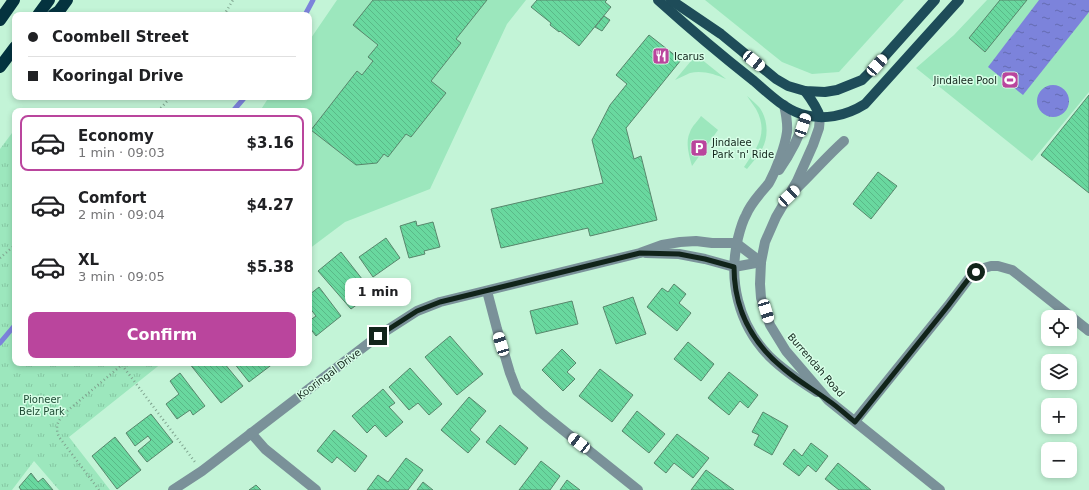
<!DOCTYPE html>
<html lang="en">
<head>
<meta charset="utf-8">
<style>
	:root { --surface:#fff; --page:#f2f2f2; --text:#202124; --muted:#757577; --line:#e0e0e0; --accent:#ba459d }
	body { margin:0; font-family:"DejaVu Sans",sans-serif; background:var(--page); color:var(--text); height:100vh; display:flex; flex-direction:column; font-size:15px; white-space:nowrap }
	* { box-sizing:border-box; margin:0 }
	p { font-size:13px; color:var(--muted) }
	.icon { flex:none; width:22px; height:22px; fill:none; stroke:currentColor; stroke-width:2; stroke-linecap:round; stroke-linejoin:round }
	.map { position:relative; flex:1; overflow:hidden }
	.side { position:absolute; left:12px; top:108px; width:300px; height:258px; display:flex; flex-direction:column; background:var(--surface); border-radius:8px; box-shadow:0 2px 6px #0003 }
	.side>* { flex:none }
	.hud { position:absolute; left:12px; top:12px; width:300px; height:88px; border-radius:8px; box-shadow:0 2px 6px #0003; display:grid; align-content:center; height:88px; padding:0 16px; background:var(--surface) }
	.buttons { position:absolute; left:1041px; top:310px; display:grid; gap:8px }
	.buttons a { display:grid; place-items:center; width:36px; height:36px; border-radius:8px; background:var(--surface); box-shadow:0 2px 6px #0003; font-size:20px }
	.end { position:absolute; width:18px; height:18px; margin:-9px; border:5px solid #11241a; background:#fff; box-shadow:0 0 0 2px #fff }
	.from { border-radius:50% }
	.bubble { position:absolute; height:28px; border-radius:8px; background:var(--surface); box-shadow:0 2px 6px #0003; font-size:13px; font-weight:700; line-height:28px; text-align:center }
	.car { position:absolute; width:12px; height:24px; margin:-12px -6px; border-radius:5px; box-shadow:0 0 3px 1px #0007; background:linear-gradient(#fff 24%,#345 0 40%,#fff 0 76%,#345 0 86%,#fff 0) }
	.hud b { display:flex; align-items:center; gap:14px; height:38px; font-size:15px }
	.hud b+b { border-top:1px solid var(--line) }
	.hud i { width:10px; height:10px; background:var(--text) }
	ul { padding:7px 0 0; list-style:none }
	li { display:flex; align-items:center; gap:12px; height:56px; margin:0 8px 6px; padding:0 8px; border:2px solid transparent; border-radius:8px }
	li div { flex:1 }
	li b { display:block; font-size:15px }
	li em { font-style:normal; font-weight:700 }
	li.current { border-color:var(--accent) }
	li>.icon { width:36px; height:36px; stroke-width:1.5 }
	.action { display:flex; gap:8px; margin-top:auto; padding:8px 16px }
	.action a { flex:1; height:46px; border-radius:8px; background:var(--accent); color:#fff; font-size:16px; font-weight:700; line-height:46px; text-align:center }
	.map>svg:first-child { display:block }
</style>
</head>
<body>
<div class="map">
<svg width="1089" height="490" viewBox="0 0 1089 490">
	<defs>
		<pattern id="park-tufts" width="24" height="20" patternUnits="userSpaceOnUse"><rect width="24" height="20" fill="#9ce7bd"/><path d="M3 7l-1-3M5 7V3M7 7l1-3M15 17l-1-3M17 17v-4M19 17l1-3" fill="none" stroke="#85c6a2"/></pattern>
		<pattern id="water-ripples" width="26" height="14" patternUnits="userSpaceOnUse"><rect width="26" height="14" fill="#7c83db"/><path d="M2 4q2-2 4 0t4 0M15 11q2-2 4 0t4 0" fill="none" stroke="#646bb1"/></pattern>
		<pattern id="building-back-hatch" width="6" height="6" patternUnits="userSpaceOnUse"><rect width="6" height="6" fill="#69d89f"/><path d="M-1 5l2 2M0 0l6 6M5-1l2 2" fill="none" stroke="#5ab988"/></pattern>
	</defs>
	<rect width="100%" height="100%" fill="#c3f4d7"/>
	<g fill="#9ce7bd">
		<path d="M337,0H526L507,24L430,189L345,222L309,249V111H260L269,97H309V41Z"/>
		<path d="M705,0H904L839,72L812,74L782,62Z"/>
		<path d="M987,0H1089V92L1032,161L916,68L954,35Z"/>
		<path d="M696,55L726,79C715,74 702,70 690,73C685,75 680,78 675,80Z"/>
		<path d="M747,96C751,99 755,103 759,107C768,118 769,137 762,149C758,156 752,163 747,169L744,167C757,148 769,133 756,109C753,105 750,100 747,96Z"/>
		<path d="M701,116L718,130L692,166C689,155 685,142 690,132C692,126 698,121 701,116Z"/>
	</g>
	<path fill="url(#park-tufts)" d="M15,129V363H162L69,437L110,490H59L34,461L12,490H0V149Z"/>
	<g fill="url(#water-ripples)">
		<path d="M1039,0H1089V12L1023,95L988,67Z"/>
		<circle cx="1053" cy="101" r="16"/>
	</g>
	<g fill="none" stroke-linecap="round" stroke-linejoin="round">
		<g stroke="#7c83db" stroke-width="5">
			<path d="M305,15L313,0"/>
			<path d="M233,111L245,97"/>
			<path d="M0,343L15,325"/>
		</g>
	</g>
	<g fill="url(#building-back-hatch)" stroke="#58866c">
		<path d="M373,0H487L456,39L461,43L431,81L446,93L411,137L406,134L388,157L384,154L377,163L356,165L311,130L357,71L362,75L373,61L368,57L378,45L353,25Z"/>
		<path d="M537,0H607L605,2L611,7L579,46L560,31L559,32L550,25L551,23L531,7Z"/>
		<path d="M1000,0H1027L985,52L969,38Z"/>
		<path d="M604,16L610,20L602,31L595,27Z"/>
		<path d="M649,35L681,60L626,128L634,159L641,156L657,220L590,236L588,228L501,248L491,209L603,183L592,140L610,105L627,84L616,75Z"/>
		<path d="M1089,95V193L1041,155Z"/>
		<path d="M878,172L897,186L871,219L853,204Z"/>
		<path d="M416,221L417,226L433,222L440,247L424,251L425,254L409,258L400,226Z"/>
		<path d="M386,238L400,258L373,277L359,257Z"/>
		<path d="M341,252L373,293L351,309L318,271Z"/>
		<path d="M674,284L686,294L679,303L691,313L677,331L647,307L662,288L668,292Z"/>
		<path d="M319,287L341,316L316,336L309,327V321L316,316L309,307V295Z"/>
		<path d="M633,297L646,334L616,344L603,307Z"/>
		<path d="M572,301L578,324L536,334L530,311Z"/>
		<path d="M450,336L483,374L457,395L425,357Z"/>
		<path d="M688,342L714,364L701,381L674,359Z"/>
		<path d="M562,349L576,363L567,372L575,379L563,391L542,370Z"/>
		<path d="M189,363H224L243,386L221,403Z"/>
		<path d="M234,363H274L249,382Z"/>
		<path d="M410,368L442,404L429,415L418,403L409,410L389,387Z"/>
		<path d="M600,369L633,395L612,422L579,396Z"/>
		<path d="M729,372L758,395L748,408L740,401L729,415L708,398Z"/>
		<path d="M180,373L205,406L193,415L190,410L177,419L166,404L179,394L170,381Z"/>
		<path d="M383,389L395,403L389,407L403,422L386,437L375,425L367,433L352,416Z"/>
		<path d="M469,397L486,411L470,430L480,439L468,453L441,430Z"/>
		<path d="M637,411L665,434L649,453L622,431Z"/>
		<path d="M763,412L788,426L772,455L754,445L759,435L752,432Z"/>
		<path d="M151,414L173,442L147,462L138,451L151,440L148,436L135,446L126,433Z"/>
		<path d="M500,425L528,448L515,465L486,442Z"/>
		<path d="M334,430L367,456L355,472L337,457L332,463L317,451Z"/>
		<path d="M677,434L709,458L693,478L674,463L666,473L654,463Z"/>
		<path d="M115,437L141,470L117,489L92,456Z"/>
		<path d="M811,443L828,456L816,472L808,465L799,476L783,464L794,449L802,456Z"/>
		<path d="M406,458L423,470L408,490H367L378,475L388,482Z"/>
		<path d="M541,461L560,476L550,490H519Z"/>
		<path d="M838,463L871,490H839L825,479Z"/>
		<path d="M706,470L734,490H691Z"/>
		<path d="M31,473L38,482L43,478L53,490H21L19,487Z"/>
		<path d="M567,480L580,490H560Z"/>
		<path d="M423,482L433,490H417Z"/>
		<path d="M256,485L261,490H249Z"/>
	</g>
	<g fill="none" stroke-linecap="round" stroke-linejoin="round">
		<g stroke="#7fa48f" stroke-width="2.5" stroke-dasharray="1 3" stroke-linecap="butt">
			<path d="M224,15L233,0"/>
			<path d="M158,111L171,97"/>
			<path d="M0,258L15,245"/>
			<path d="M122,365L195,462"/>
			<path d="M99,490L59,437C54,426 59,419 66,412L124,363"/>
		</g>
		<g stroke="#7a9199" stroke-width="10">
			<path d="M784,105C786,114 788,123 787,132C785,147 776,170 769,183C766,187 762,191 759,195C754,201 749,208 746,215C742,222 740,230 738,238C728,280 738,324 769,356C783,370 800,381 817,392"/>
			<path d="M820,117L819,128L813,145L797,181L776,217L765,242L761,262L760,284L761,298L770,325L786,351L828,400L940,490"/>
			<path d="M779,170C791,153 800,135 806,116"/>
			<path d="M795,190C812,174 827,156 844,141"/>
			<path d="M646,253L679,254L705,259L734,267L761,262"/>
			<path d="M487,291L497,329L510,373L517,391L543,414L638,490"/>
			<path d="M855,421L948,306L970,277L976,272L984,268L991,266H998L1012,270L1026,281L1089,331"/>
			<path d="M251,433L265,449L316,490"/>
			<path d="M173,490L202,471L378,336L417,311L440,302L640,253L662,245L680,242L696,241L712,243H736L761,262"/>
		</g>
		<g stroke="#1e4c59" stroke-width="10">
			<path d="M658,0C689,28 721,55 754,81C768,93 783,108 801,114C823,121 846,116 865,104L959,0"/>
			<path d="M671,0L721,34L776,79L788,86L805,91L825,92L837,90L862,80L877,65L935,0"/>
			<path d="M805,91C811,99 817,107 820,117"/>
		</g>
		<g stroke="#04333f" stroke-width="12">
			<path d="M38,15L49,0"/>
			<path d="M53,15L59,11L67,0"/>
			<path d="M0,20L14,0"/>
			<path d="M0,67L15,47"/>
		</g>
	</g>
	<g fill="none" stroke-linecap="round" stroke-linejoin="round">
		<path stroke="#11241a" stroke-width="5" d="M378,336L417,311L440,302L640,253L679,254L705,259L734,267C734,309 752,343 784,369C798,381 814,390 829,401C838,407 846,415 855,422L948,306L970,277L976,272"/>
	</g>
	<defs>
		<g id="restaurant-square" transform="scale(0.9)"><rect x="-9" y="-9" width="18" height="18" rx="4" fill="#ba459d" stroke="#d7fee7"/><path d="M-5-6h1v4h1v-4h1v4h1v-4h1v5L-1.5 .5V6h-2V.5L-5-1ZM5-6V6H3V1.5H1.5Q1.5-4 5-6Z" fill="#fff"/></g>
		<g id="stadium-square" transform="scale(0.9)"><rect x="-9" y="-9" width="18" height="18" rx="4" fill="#ba459d" stroke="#d7fee7"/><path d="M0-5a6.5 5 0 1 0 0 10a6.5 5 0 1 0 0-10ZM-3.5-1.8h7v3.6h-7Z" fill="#fff"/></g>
		<g id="parking-square" transform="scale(0.9)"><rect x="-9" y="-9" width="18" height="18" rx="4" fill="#ba459d" stroke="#d7fee7"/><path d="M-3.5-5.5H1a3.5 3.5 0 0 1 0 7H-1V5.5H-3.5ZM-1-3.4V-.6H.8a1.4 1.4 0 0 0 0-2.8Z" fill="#fff"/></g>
	</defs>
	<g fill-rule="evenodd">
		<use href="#restaurant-square" x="661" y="56"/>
		<use href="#stadium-square" x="1010" y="80"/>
		<use href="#parking-square" x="699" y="148"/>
	</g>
	<g text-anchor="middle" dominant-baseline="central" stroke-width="3" stroke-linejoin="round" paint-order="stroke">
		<g font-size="10" fill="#11241a" stroke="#d7fee7" text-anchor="start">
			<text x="674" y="56">Icarus</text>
			<text x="997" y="80" text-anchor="end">Jindalee Pool</text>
			<text x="712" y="142">Jindalee<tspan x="712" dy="12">Park 'n' Ride</tspan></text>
		</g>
		<g font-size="10" fill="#11241a" stroke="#d7fee7">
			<text transform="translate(816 365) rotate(49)">Burrendah Road</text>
			<text transform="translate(329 374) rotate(-37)">Kooringal Drive</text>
		</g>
		<g font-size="10" fill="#1f4c35" stroke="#d7fee7">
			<text x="42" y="399">Pioneer<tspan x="42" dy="12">Belz Park</tspan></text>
		</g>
	</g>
</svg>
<div class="buttons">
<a><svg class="icon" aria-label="locate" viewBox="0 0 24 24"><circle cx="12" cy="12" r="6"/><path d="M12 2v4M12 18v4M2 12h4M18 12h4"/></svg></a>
<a><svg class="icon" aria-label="layers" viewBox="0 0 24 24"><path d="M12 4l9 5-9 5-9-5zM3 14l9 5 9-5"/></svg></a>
<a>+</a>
<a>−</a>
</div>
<i class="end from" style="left:976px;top:272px"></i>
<i class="end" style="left:378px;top:336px"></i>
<div class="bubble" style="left:345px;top:278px;width:66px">1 min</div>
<i class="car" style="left:754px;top:61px;rotate:129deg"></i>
<i class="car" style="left:877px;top:65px;rotate:42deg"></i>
<i class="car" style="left:803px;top:125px;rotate:18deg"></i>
<i class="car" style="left:789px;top:196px;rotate:47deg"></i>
<i class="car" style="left:766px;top:311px;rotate:163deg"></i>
<i class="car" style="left:501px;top:344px;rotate:343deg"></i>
<i class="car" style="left:579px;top:443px;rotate:308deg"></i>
<div class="hud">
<b><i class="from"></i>Coombell Street</b>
<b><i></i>Kooringal Drive</b>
</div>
<section class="side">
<ul>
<li class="current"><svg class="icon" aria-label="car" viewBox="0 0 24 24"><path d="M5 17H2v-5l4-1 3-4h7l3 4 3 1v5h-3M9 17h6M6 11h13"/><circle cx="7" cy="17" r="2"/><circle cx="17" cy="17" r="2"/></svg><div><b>Economy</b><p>1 min · 09:03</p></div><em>$3.16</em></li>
<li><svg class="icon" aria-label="car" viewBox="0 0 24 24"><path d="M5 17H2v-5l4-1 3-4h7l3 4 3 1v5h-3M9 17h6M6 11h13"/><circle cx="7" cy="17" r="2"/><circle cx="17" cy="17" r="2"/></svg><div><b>Comfort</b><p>2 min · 09:04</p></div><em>$4.27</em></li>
<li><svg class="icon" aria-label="car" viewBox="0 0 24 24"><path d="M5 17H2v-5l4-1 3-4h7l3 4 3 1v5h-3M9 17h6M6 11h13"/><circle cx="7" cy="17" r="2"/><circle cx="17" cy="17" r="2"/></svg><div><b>XL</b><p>3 min · 09:05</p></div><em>$5.38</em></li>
</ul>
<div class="action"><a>Confirm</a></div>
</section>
</div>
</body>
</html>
